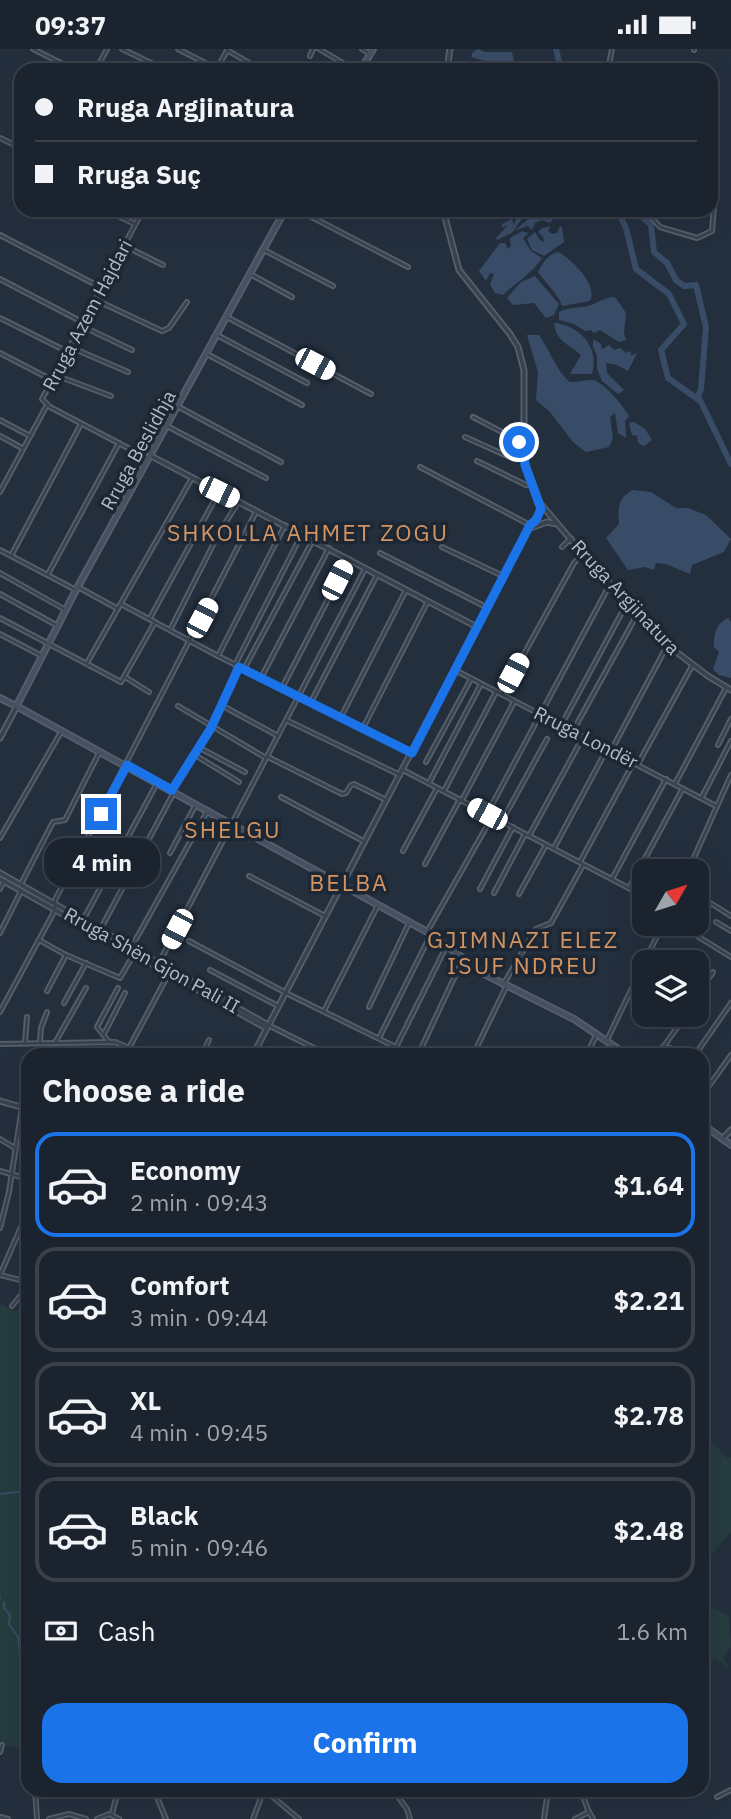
<!DOCTYPE html>
<html lang="en">
<head>
<meta charset="utf-8">
<style>
	:root { --surface:#1b232e; --page:#242b36; --text:#f1f3f6; --muted:#a0a4aa; --line:#39404a; --accent:#1a73e8 }
	body { margin:0; font-family:"IBM Plex Sans",sans-serif; background:var(--page); color:var(--text); height:100vh; display:flex; flex-direction:column; font-size:26px; white-space:nowrap }
	* { box-sizing:border-box; margin:0 }
	p { font-size:23px; color:var(--muted) }
	.icon { flex:none; width:38px; height:38px; fill:none; stroke:currentColor; stroke-width:2; stroke-linecap:round; stroke-linejoin:round }
	.map { position:relative; flex:1; overflow:hidden }
	.details { position:absolute; left:21px; top:999px; width:688px; height:749px; display:flex; flex-direction:column; background:var(--surface); border-radius:21px; box-shadow:0 7px 28px #0002,0 0 0 2px var(--line) }
	.details>* { flex:none }
	.hud { position:absolute; left:14px; top:14px; width:704px; height:154px; border-radius:21px; box-shadow:0 7px 28px #0002,0 0 0 2px var(--line); display:grid; align-content:center; height:154px; padding:0 21px; background:var(--surface) }
	.needle { width:46px; rotate:51deg }
	.tools { position:absolute; left:632px; top:810px; display:grid; gap:14px }
	.tools a { display:grid; place-items:center; width:77px; height:77px; border-radius:14px; background:var(--surface); box-shadow:0 7px 28px #0002,0 0 0 2px var(--line); font-size:35px }
	.end { position:absolute; width:32px; height:32px; margin:-16px; border:9px solid #1a73e8; background:#fff; box-shadow:0 0 0 4px #fff }
	.from { border-radius:50% }
	.bubble { position:absolute; height:49px; border-radius:21px; background:var(--surface); box-shadow:0 7px 28px #0002,0 0 0 2px var(--line); font-size:23px; font-weight:700; line-height:49px; text-align:center }
	.car { position:absolute; width:21px; height:42px; margin:-21px -10px; border-radius:9px; box-shadow:0 0 5px 2px #0007; background:linear-gradient(#fff 24%,#345 0 40%,#fff 0 76%,#345 0 86%,#fff 0) }
	.hud b { display:flex; align-items:center; gap:24px; height:66px; font-size:26px }
	.hud b+b { border-top:2px solid var(--line) }
	.hud i { width:18px; height:18px; background:var(--text) }
	ul { padding:0; list-style:none }
	li { display:flex; align-items:center; gap:21px; height:105px; margin:0 14px 10px; padding:0 7px; border:4px solid var(--line); border-radius:21px }
	li div { flex:1 }
	li b { display:block; font-size:26px }
	li em { font-style:normal; font-weight:700 }
	li.on { border-color:var(--accent) }
	li>.icon { width:63px; height:63px; stroke-width:1.5 }
	h2 { padding:0 21px; font-size:32px; line-height:84px }
	.pay { display:flex; align-items:center; gap:18px; height:77px; padding:0 21px; font-size:26px }
	.pay p { margin-inline-start:auto }
	.button { display:flex; gap:14px; margin-top:auto; padding:14px 21px }
	.button a { flex:1; height:80px; border-radius:21px; background:var(--accent); color:#fff; font-size:28px; font-weight:700; line-height:80px; text-align:center }
	.status { display:flex; justify-content:space-between; align-items:center; height:49px; padding:0 35px; background:var(--surface); direction:ltr }
	.status svg { height:19px; fill:currentColor }
	.map>svg:first-child { display:block }
</style>
</head>
<body>
<div class="status"><b>09:37</b><svg viewBox="0 0 49 12"><path d="M0 12V9h3v3zM5 12V6h3v6zM10 12V3h3v9zM15 12V0h3v12zM26 1h20v11H26zM47 4h2v5h-2z"/></svg></div>
<div class="map">
<svg width="731" height="1770" viewBox="0 0 731 1770">
	<rect width="100%" height="100%" fill="#242f3e"/>
	<g fill="#263c3f">
		<path d="M2,1255L13,1261H28V1698L17,1699L2,1695L0,1700V1257Z"/>
		<path d="M713,1393L727,1409L731,1408V1483L702,1517V1403Z"/>
		<path d="M714,1559L729,1567L731,1598L723,1609L729,1619L715,1609L706,1617L702,1633V1568Z"/>
	</g>
	<g fill="#394c67">
		<path d="M478,0L485,3H512L515,17L509,16L514,21H473L474,17L470,12L488,13L471,8L473,3Z"/>
		<path d="M517,161H534L523,168L512,184L497,191L496,189L508,176L502,179V175L512,170L514,176L516,170L512,168Z"/>
		<path d="M538,162L542,169L552,167L554,169L550,174L542,171L535,174L532,181L528,177L514,182Z"/>
		<path d="M551,177L548,182L552,185L557,184L560,177L562,178L564,193L544,207L532,201L527,190L535,183L540,191L544,193L543,188L538,183L542,179Z"/>
		<path d="M522,182L529,184L523,189L531,202L542,209C532,225 516,233 503,246L495,244L490,235L494,225L490,224L486,232L479,222L500,194H505L508,200L511,197L510,189Z"/>
		<path d="M558,203C572,210 598,236 590,252L562,257C558,244 546,235 538,223C543,214 547,206 558,203Z"/>
		<path d="M535,227L559,255L554,266L546,269L534,254L513,256L507,249L521,233Z"/>
		<path d="M615,248L626,264L624,284L626,291L619,293L600,281L594,284L591,281L585,282L574,275L559,271V263C568,258 578,259 587,257C598,255 603,248 615,248Z"/>
		<path d="M554,274C580,276 600,299 592,325H570L581,306C569,295 556,293 554,274Z"/>
		<path d="M527,286H539C550,301 556,322 570,333C577,333 586,331 593,331C604,333 623,357 629,367L625,372L626,389L618,384L615,364L610,368L613,389L609,398L586,403L573,393L550,363L536,351L538,323Z"/>
		<path d="M593,290L601,295L602,300L609,296L614,301L620,299L626,304L631,302V307L637,304L628,322L617,316L606,314L607,324L624,341L618,345L602,332L597,320V307L593,298Z"/>
		<path d="M634,373L645,380L652,391L644,397L638,394L637,387L632,386L629,374Z"/>
		<path d="M632,441L651,443L676,459H688L706,466L731,490L724,503L692,516L690,525L666,515L656,514L654,521L645,518L628,521L606,489L619,475C618,458 617,451 632,441Z"/>
		<path d="M728,569L731,573V629L719,626L713,620L719,603L714,598C714,586 715,575 728,569Z"/>
	</g>
	<g fill="none" stroke-linecap="round" stroke-linejoin="round">
		<g stroke="#394c67" stroke-width="2">
			<path d="M0,1445L28,1442"/>
			<path d="M0,1548V1549"/>
			<path d="M4,1553V1559L10,1566L9,1575L18,1588L21,1617L28,1620"/>
		</g>
		<g stroke="#394c67" stroke-width="6">
			<path d="M556,0L561,21"/>
			<path d="M617,161L626,179L636,220L669,245L684,275L661,301L668,329L699,351"/>
			<path d="M635,161L651,176L654,203L667,214L676,231L684,237L696,236L706,278L701,340L698,347L731,415"/>
		</g>
		<g stroke="#565f6c" stroke-width="6">
			<g id="minor">
				<path d="M33,0L75,21"/>
				<path d="M122,0L166,21"/>
				<path d="M178,0L217,20"/>
				<path d="M319,0L355,21"/>
				<path d="M362,0L370,5"/>
				<path d="M227,1L261,21"/>
				<path d="M694,1V0"/>
				<path d="M310,7L313,0"/>
				<path d="M96,21L107,0"/>
				<path d="M216,21L228,0"/>
				<path d="M608,21L612,0"/>
				<path d="M0,89L21,99"/>
				<path d="M15,123L21,126"/>
				<path d="M105,161L135,175"/>
				<path d="M143,161L42,350L50,358L149,410"/>
				<path d="M298,161L408,218"/>
				<path d="M645,161L660,178L697,189L712,182L714,158"/>
				<path d="M0,186L102,239"/>
				<path d="M125,197L163,216"/>
				<path d="M264,201L333,237"/>
				<path d="M250,225L292,248"/>
				<path d="M0,230L84,274"/>
				<path d="M96,251L162,282L169,279L187,253"/>
				<path d="M227,268L371,345"/>
				<path d="M0,269L68,303"/>
				<path d="M82,277L132,301"/>
				<path d="M217,286L307,334"/>
				<path d="M70,298L128,323"/>
				<path d="M0,304L52,331"/>
				<path d="M207,305L302,356"/>
				<path d="M55,326L111,347"/>
				<path d="M179,358L281,413"/>
				<path d="M473,368L523,394"/>
				<path d="M0,371L30,387"/>
				<path d="M167,377L266,429"/>
				<path d="M0,387L22,399"/>
				<path d="M465,388L514,410H523"/>
				<path d="M477,412L526,436H532"/>
				<path d="M420,418L530,476"/>
				<path d="M0,443L47,356"/>
				<path d="M442,498L503,527"/>
				<path d="M562,498L571,489"/>
				<path d="M0,501L74,540"/>
				<path d="M380,504L486,558"/>
				<path d="M11,507L81,375"/>
				<path d="M0,524L64,560"/>
				<path d="M48,525L119,394"/>
				<path d="M78,538L118,560"/>
				<path d="M0,545L58,577"/>
				<path d="M121,555L218,607L412,704"/>
				<path d="M0,569L121,633L155,573"/>
				<path d="M150,569L219,443"/>
				<path d="M171,579L219,484L239,452"/>
				<path d="M0,585L40,606"/>
				<path d="M218,607L285,476"/>
				<path d="M87,614L192,429"/>
				<path d="M235,616L302,485"/>
				<path d="M244,620L313,491"/>
				<path d="M455,621L716,757"/>
				<path d="M125,628L149,643"/>
				<path d="M261,629L329,499"/>
				<path d="M282,639L349,510"/>
				<path d="M502,645L574,514L582,505"/>
				<path d="M311,653L377,526"/>
				<path d="M221,656L278,687"/>
				<path d="M178,657L266,709"/>
				<path d="M341,668L406,541"/>
				<path d="M286,671L400,726"/>
				<path d="M562,675L628,552"/>
				<path d="M363,679L428,552"/>
				<path d="M573,682L639,562"/>
				<path d="M718,696L731,670"/>
				<path d="M198,698L245,723"/>
				<path d="M611,702L668,595"/>
				<path d="M195,706L239,733"/>
				<path d="M268,708L342,745L346,744L351,736L354,735L386,751"/>
				<path d="M426,713L471,630"/>
				<path d="M638,715L692,617"/>
				<path d="M403,721L644,847"/>
				<path d="M429,734L481,635"/>
				<path d="M675,735L726,639"/>
				<path d="M172,741L211,679L239,619"/>
				<path d="M444,742L496,643"/>
				<path d="M281,748L365,793"/>
				<path d="M702,748L731,692"/>
				<path d="M462,751L514,653"/>
				<path d="M487,765L610,535"/>
				<path d="M502,772L547,690"/>
				<path d="M529,787L583,688"/>
				<path d="M0,789L61,683"/>
				<path d="M554,799L607,700"/>
				<path d="M403,802L437,739"/>
				<path d="M170,804L195,757"/>
				<path d="M580,813L634,713"/>
				<path d="M425,815L460,750"/>
				<path d="M688,822L731,726"/>
				<path d="M249,827L325,867"/>
				<path d="M612,830L666,730"/>
				<path d="M21,835L53,773L65,771L99,704"/>
				<path d="M629,839L682,741"/>
				<path d="M0,840L4,832"/>
				<path d="M480,840L513,778"/>
				<path d="M494,844L525,785"/>
				<path d="M519,845L546,796"/>
				<path d="M696,845L731,867"/>
				<path d="M83,871L156,736"/>
				<path d="M716,873L731,882"/>
				<path d="M681,877L731,908"/>
				<path d="M100,881L173,745"/>
				<path d="M427,883L492,768"/>
				<path d="M0,884L21,842"/>
				<path d="M39,891L66,906L120,929L134,905"/>
				<path d="M189,892L288,945L412,1006"/>
				<path d="M131,899L208,761"/>
				<path d="M159,914L365,520"/>
				<path d="M644,914L663,875"/>
				<path d="M210,921L278,957"/>
				<path d="M503,936L536,880L551,874L583,816"/>
				<path d="M47,942L66,906"/>
				<path d="M696,949L713,923"/>
				<path d="M64,954L86,914"/>
				<path d="M369,958L409,874"/>
				<path d="M324,962L378,856"/>
				<path d="M0,963L55,861V851L256,463"/>
				<path d="M268,976L328,1006"/>
				<path d="M104,985L125,944"/>
				<path d="M379,989L431,885"/>
				<path d="M607,991L644,914"/>
				<path d="M56,992L86,939"/>
				<path d="M40,993L41,979L47,963"/>
				<path d="M109,993L97,978L118,939"/>
				<path d="M25,994L27,968"/>
				<path d="M0,995L115,993L145,1006"/>
				<path d="M396,998L446,898"/>
				<path d="M663,998L670,999L676,1006"/>
				<path d="M129,999L169,924"/>
				<path d="M532,1000L543,1006"/>
				<path d="M202,1006L209,991"/>
				<path d="M418,1006L463,910"/>
				<path d="M473,1006L506,938"/>
				<path d="M586,1006L597,985"/>
				<path d="M652,1006L664,997L686,966"/>
				<path d="M695,1006L731,954"/>
				<path d="M702,1047L731,1006"/>
				<path d="M0,1090L15,1099"/>
				<path d="M0,1122L28,1130"/>
				<path d="M28,1162L0,1226L28,1233"/>
				<path d="M0,1179L9,1143L22,1058"/>
				<path d="M12,1257L28,1237"/>
				<path d="M0,1703L2,1696"/>
				<path d="M35,1741L37,1770"/>
				<path d="M154,1741L166,1770"/>
				<path d="M393,1741L407,1760L410,1770"/>
				<path d="M581,1741L588,1761L593,1770"/>
				<path d="M717,1748L731,1741"/>
				<path d="M112,1765L118,1741"/>
				<path d="M0,1768L8,1770"/>
				<path d="M49,1770L69,1765L86,1770"/>
				<path d="M97,1770L109,1765L119,1770"/>
				<path d="M253,1770L262,1746L267,1743L299,1770"/>
				<path d="M544,1770L548,1741"/>
				<path d="M575,1770L589,1763"/>
			</g>
		</g>
		<g stroke="#565f6c" stroke-width="7">
			<g id="tertiary">
				<path d="M447,21L450,0"/>
				<path d="M443,161L459,221L510,285L518,298L524,321V410L540,454L599,524L645,567L675,602L708,627L731,641"/>
				<path d="M151,407L477,578"/>
				<path d="M528,480L547,473L557,475"/>
				<path d="M0,689L16,659"/>
				<path d="M0,824L268,976"/>
				<path d="M0,830L266,979"/>
				<path d="M253,1006L530,476C537,470 541,463 540,454"/>
				<path d="M0,1052L28,1060"/>
				<path d="M722,1090L731,1081"/>
			</g>
		</g>
		<g stroke="#565f6c" stroke-width="8">
			<g id="secondary">
				<path d="M361,21L373,0"/>
				<path d="M0,649L16,657"/>
				<path d="M17,656L76,541L285,161"/>
				<path d="M18,658L431,885L484,925L574,970L627,1006"/>
				<path d="M702,1075L731,1096"/>
			</g>
		</g>
		<use href="#minor" stroke="#38414e" stroke-width="2.5"/>
		<use href="#tertiary" stroke="#38414e" stroke-width="3.5"/>
		<use href="#secondary" stroke="#465061" stroke-width="4.5"/>
	</g>
	<g fill="none" stroke-linecap="round" stroke-linejoin="round">
		<path stroke="#1a73e8" stroke-width="9" d="M101,765L127,716L172,741L211,679L239,618L412,704L530,476L536,471L541,460L525,416L523,395L519,393"/>
	</g>
	<g text-anchor="middle" dominant-baseline="central" stroke-width="7" stroke-linejoin="round" paint-order="stroke">
		<g font-size="19" fill="#b4bcc9" stroke="#1d2633">
			<text transform="translate(87 266) rotate(-62)">Rruga Azem Hajdari</text>
			<text transform="translate(138 401) rotate(-61)">Rruga Beslidhja</text>
			<text transform="translate(626 548) rotate(47)">Rruga Argjinatura</text>
			<text transform="translate(586 688) rotate(27)">Rruga Londër</text>
			<text transform="translate(152 911) rotate(29)">Rruga Shën Gjon Pali II</text>
		</g>
		<g font-size="23" letter-spacing="2" fill="#d59563" stroke="#1d2633">
			<text x="308" y="483">SHKOLLA AHMET ZOGU</text>
			<text x="233" y="780">SHELGU</text>
			<text x="349" y="833">BELBA</text>
			<text x="523" y="890">GJIMNAZI ELEZ<tspan x="523" dy="26">ISUF NDREU</tspan></text>
		</g>
	</g>
</svg>
<div class="tools">
<a><svg class="needle" viewBox="-14 -14 28 28"><path d="M0-13l5 13h-10z" fill="#e53935"/><path d="M0 13l5-13h-10z" fill="#a0a4aa"/></svg></a>
<a><svg class="icon" aria-label="layers" viewBox="0 0 24 24"><path d="M12 4l9 5-9 5-9-5zM3 14l9 5 9-5"/></svg></a>
</div>
<i class="end from" style="left:519px;top:393px"></i>
<i class="end" style="left:101px;top:765px"></i>
<div class="bubble" style="left:44px;top:789px;width:116px">4 min</div>
<i class="car" style="left:315px;top:315px;rotate:118deg"></i>
<i class="car" style="left:219px;top:443px;rotate:116deg"></i>
<i class="car" style="left:337px;top:531px;rotate:27deg"></i>
<i class="car" style="left:202px;top:569px;rotate:28deg"></i>
<i class="car" style="left:513px;top:624px;rotate:28deg"></i>
<i class="car" style="left:487px;top:765px;rotate:298deg"></i>
<i class="car" style="left:177px;top:880px;rotate:208deg"></i>
<div class="hud">
<b><i class="from"></i>Rruga Argjinatura</b>
<b><i></i>Rruga Suç</b>
</div>
<section class="details">
<h2>Choose a ride</h2>
<ul>
<li class="on"><svg class="icon" aria-label="car" viewBox="0 0 24 24"><path d="M5 17H2v-5l4-1 3-4h7l3 4 3 1v5h-3M9 17h6M6 11h13"/><circle cx="7" cy="17" r="2"/><circle cx="17" cy="17" r="2"/></svg><div><b>Economy</b><p>2 min · 09:43</p></div><em>$1.64</em></li>
<li><svg class="icon" aria-label="car" viewBox="0 0 24 24"><path d="M5 17H2v-5l4-1 3-4h7l3 4 3 1v5h-3M9 17h6M6 11h13"/><circle cx="7" cy="17" r="2"/><circle cx="17" cy="17" r="2"/></svg><div><b>Comfort</b><p>3 min · 09:44</p></div><em>$2.21</em></li>
<li><svg class="icon" aria-label="car" viewBox="0 0 24 24"><path d="M5 17H2v-5l4-1 3-4h7l3 4 3 1v5h-3M9 17h6M6 11h13"/><circle cx="7" cy="17" r="2"/><circle cx="17" cy="17" r="2"/></svg><div><b>XL</b><p>4 min · 09:45</p></div><em>$2.78</em></li>
<li><svg class="icon" aria-label="car" viewBox="0 0 24 24"><path d="M5 17H2v-5l4-1 3-4h7l3 4 3 1v5h-3M9 17h6M6 11h13"/><circle cx="7" cy="17" r="2"/><circle cx="17" cy="17" r="2"/></svg><div><b>Black</b><p>5 min · 09:46</p></div><em>$2.48</em></li>
</ul>
<div class="pay"><svg class="icon" aria-label="cash" viewBox="0 0 24 24"><path d="M3 7h18v10H3z"/><circle cx="12" cy="12" r="2"/></svg>Cash<p>1.6 km</p></div>
<div class="button"><a>Confirm</a></div>
</section>
</div>
</body>
</html>
